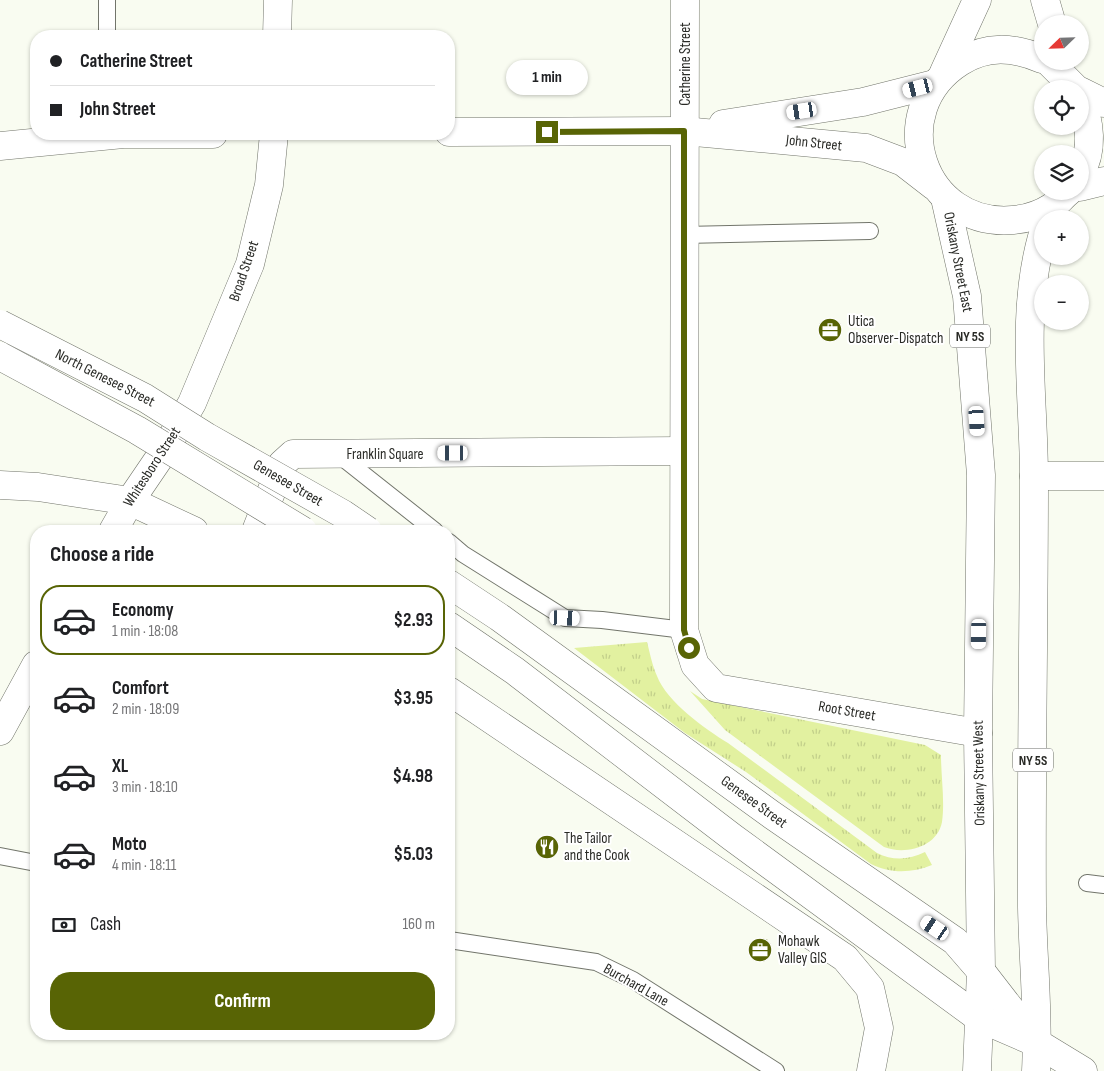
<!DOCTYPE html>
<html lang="en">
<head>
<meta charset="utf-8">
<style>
	:root { --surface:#fff; --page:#f2f2f2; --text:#202124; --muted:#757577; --line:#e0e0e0; --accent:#586405 }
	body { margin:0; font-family:"Sofia Sans Condensed",sans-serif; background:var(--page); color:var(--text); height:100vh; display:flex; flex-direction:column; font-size:19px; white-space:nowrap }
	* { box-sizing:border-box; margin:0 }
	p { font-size:16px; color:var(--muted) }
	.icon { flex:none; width:28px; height:28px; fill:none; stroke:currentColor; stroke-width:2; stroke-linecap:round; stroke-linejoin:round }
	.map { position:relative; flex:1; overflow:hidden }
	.details { position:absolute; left:30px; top:525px; width:425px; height:515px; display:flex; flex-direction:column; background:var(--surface); border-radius:20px; box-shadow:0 1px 4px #0004 }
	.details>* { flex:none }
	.banner { position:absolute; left:30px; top:30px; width:425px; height:110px; border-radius:20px; box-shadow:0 1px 4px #0004; display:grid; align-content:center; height:110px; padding:0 20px; background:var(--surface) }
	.needle { width:32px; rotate:247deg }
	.fabs { position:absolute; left:1034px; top:15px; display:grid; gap:10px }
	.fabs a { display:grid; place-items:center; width:55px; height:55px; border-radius:50%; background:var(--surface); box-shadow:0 1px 4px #0004; font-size:25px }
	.end { position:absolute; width:22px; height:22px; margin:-11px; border:6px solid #586405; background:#fff; box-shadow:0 0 0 2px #fff }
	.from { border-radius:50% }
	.bubble { position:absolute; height:35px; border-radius:18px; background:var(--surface); box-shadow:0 1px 4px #0004; font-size:16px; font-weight:700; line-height:35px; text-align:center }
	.car { position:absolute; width:15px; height:30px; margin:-15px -8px; border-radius:6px; box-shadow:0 0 4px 1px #0007; background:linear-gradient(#fff 24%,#345 0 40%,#fff 0 76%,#345 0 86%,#fff 0) }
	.banner b { display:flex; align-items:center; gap:18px; height:48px; font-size:19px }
	.banner b+b { border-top:1px solid var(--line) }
	.banner i { width:12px; height:12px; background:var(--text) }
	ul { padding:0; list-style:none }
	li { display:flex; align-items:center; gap:15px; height:70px; margin:0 10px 8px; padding:0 10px; border:2px solid transparent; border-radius:20px }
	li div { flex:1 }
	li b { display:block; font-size:19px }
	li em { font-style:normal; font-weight:700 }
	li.on { border-color:var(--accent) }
	li>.icon { width:45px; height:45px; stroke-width:1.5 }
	h2 { padding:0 20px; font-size:22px; line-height:60px }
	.pay { display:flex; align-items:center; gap:12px; height:55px; padding:0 20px; font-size:19px }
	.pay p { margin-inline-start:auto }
	.primary-button { display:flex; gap:10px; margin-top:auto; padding:10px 20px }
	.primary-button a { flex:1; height:58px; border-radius:20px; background:var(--accent); color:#fff; font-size:20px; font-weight:700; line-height:58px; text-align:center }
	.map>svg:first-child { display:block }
</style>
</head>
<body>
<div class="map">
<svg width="1104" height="1071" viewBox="0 0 1104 1071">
	<defs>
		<pattern id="grass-tufts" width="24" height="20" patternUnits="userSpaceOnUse" patternTransform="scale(1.25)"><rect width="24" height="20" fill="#e2f1a0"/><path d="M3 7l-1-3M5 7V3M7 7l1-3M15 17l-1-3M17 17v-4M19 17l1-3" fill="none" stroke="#c2cf8a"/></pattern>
	</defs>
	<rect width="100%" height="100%" fill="#f9fcf1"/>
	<g fill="url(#grass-tufts)">
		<path d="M647,642C650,653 652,665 657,676C667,702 705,729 728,743L877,853C893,861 909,860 925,852L932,865C912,873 891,874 871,864L746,772L685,733L574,648Z"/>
		<path d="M690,691L702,699L925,745L941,755C941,777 945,801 942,822C937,848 904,855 884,847L725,730Z"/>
	</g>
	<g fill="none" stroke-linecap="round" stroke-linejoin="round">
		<g stroke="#72756b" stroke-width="18">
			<g id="lane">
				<path d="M107,0V30"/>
				<path d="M684,235L870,231"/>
				<path d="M339,455L435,531"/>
				<path d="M449,542L463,554L565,618L602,620L684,630"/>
				<path d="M0,856L36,863"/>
				<path d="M1087,883L1104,885"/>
				<path d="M449,940L596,962L633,980L776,1071"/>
			</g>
		</g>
		<g stroke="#72756b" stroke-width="29">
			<g id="street">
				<path d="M685,0L684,630L695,665L716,688L978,733"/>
				<path d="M1034,476H1104"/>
				<path d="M113,531L130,501L194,531"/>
				<path d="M256,531L282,464L293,454L683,451"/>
				<path d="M449,691L845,958L870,988L879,1028L871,1071"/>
				<path d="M0,731L36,665"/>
			</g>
		</g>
		<g stroke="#72756b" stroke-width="29">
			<g id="secondary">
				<path d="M277,36L278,0"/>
				<path d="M1080,91L1104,103"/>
				<path d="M723,124L863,102L934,84"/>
				<path d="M449,132L684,131L866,148L903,162L934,186"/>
				<path d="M0,146L123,134H213"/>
				<path d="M1080,187L1104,181"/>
				<path d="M0,485L38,487L130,501L164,451L192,403L250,264L269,185L274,134"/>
				<path d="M449,584L499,617L772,815L955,941L981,971L1036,1042"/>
				<path d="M449,626L515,671L732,837L979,1018L1037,1043L1083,1071"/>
			</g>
		</g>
		<g stroke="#72756b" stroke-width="29">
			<g id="primary">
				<path d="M1045,0L1052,24"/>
				<path d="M1042,59C1013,47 987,45 960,62C883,111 922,228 1013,220C1026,219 1041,214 1052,207C1058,202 1063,196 1069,191"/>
				<path d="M1048,61L1076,89"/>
				<path d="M944,72L977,0"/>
				<path d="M1080,97C1090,121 1094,150 1080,174"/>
				<path d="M945,198L967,296L981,475L978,733L981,971L977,1071"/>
				<path d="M1036,1071C1039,1016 1033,962 1032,907C1031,765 1034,622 1034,479C1034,399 1020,316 1042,237"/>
			</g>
		</g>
		<use href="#lane" stroke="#fff" stroke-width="16"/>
		<use href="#street" stroke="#fff" stroke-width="28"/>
		<use href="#secondary" stroke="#fff" stroke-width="28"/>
		<use href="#primary" stroke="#fff" stroke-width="28"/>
		<g stroke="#72756b" stroke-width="29" stroke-linecap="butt">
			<g id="secondary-bridge">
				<path d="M0,324L145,398L207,437L343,514L368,531"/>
				<path d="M0,356L137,430L303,531"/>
			</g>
		</g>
		<use href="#secondary-bridge" stroke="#fff" stroke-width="28"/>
	</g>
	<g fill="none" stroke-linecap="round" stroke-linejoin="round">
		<path stroke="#586405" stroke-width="6" d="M547,132L684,131V630L689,648"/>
	</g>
	<defs>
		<g id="office-disc" transform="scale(1.25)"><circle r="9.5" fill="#586405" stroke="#fff"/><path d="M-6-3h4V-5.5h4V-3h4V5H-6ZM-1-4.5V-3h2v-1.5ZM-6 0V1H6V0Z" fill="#fff"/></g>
		<g id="restaurant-disc" transform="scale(1.25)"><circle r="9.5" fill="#586405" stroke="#fff"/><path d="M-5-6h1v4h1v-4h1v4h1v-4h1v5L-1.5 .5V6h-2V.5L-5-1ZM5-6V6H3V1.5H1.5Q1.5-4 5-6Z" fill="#fff"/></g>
	</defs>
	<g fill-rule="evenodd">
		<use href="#office-disc" x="830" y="330"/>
		<use href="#restaurant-disc" x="547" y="847"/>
		<use href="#office-disc" x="760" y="950"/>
	</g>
	<g text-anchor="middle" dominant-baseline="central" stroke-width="4" stroke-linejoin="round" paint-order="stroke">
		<g fill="#fff" stroke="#696a67" stroke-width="1">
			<rect x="950" y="324.5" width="40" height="23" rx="4"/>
			<rect x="1013" y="748.5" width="40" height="23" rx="4"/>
		</g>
		<g font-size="14" font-weight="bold" fill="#292a26">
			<text x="970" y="336">NY 5S</text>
			<text x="1033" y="760">NY 5S</text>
		</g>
		<g font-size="15" fill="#292a26" stroke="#fff">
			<text transform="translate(685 64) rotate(-90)">Catherine Street</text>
			<text transform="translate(814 143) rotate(6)">John Street</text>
			<text transform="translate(958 262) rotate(79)">Oriskany Street East</text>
			<text transform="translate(244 271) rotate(-71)">Broad Street</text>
			<text transform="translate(105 378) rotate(27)">North Genesee Street</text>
			<text x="385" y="454">Franklin Square</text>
			<text transform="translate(152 467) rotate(-57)">Whitesboro Street</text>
			<text transform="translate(288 483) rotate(30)">Genesee Street</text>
			<text transform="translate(847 711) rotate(10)">Root Street</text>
			<text transform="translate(979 773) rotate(-91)">Oriskany Street West</text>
			<text transform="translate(754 802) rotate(36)">Genesee Street</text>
			<text transform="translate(636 985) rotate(29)">Burchard Lane</text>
		</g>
		<g font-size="15" fill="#292a26" stroke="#fff" text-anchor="start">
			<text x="848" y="321">Utica<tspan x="848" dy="17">Observer-Dispatch</tspan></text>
			<text x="564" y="838">The Tailor<tspan x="564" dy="17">and the Cook</tspan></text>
			<text x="778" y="941">Mohawk<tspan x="778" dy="17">Valley GIS</tspan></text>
		</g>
	</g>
</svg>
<div class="fabs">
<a><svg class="needle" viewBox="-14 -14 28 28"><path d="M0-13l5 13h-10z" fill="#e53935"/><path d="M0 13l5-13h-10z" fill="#757577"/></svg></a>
<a><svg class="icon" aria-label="locate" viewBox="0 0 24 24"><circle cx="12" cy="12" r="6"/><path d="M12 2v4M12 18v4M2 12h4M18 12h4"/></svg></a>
<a><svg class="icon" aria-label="layers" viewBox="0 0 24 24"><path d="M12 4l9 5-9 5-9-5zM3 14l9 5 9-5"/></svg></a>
<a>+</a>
<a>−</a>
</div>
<i class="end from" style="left:689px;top:648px"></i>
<i class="end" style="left:547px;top:132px"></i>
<div class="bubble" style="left:506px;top:60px;width:82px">1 min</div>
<i class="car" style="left:918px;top:88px;rotate:256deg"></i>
<i class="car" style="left:802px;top:111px;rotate:261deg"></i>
<i class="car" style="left:977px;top:421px;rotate:176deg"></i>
<i class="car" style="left:453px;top:453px;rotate:270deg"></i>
<i class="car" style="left:565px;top:618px;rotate:92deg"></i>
<i class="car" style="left:979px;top:634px;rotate:181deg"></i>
<i class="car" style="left:935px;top:928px;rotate:304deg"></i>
<div class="banner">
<b><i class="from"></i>Catherine Street</b>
<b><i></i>John Street</b>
</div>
<section class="details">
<h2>Choose a ride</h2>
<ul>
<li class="on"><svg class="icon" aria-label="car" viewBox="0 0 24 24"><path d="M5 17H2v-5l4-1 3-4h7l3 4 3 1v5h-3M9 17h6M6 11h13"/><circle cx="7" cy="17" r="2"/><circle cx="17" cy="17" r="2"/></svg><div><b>Economy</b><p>1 min · 18:08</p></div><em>$2.93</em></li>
<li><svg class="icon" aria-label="car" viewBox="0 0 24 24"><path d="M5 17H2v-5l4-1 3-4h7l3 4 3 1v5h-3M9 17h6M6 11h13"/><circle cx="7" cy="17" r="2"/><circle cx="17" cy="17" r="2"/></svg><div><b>Comfort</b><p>2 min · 18:09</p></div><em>$3.95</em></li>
<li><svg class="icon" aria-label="car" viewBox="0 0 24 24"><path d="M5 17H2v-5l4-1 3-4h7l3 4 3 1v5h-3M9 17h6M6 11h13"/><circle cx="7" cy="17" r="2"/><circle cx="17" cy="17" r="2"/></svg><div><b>XL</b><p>3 min · 18:10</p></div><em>$4.98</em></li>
<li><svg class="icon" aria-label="car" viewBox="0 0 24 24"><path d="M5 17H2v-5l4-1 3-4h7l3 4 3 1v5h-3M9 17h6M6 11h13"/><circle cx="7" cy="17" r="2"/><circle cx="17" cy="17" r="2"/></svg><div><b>Moto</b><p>4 min · 18:11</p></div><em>$5.03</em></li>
</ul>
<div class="pay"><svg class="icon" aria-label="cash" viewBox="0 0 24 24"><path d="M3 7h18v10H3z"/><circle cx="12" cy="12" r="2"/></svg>Cash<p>160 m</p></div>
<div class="primary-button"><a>Confirm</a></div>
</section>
</div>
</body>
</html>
